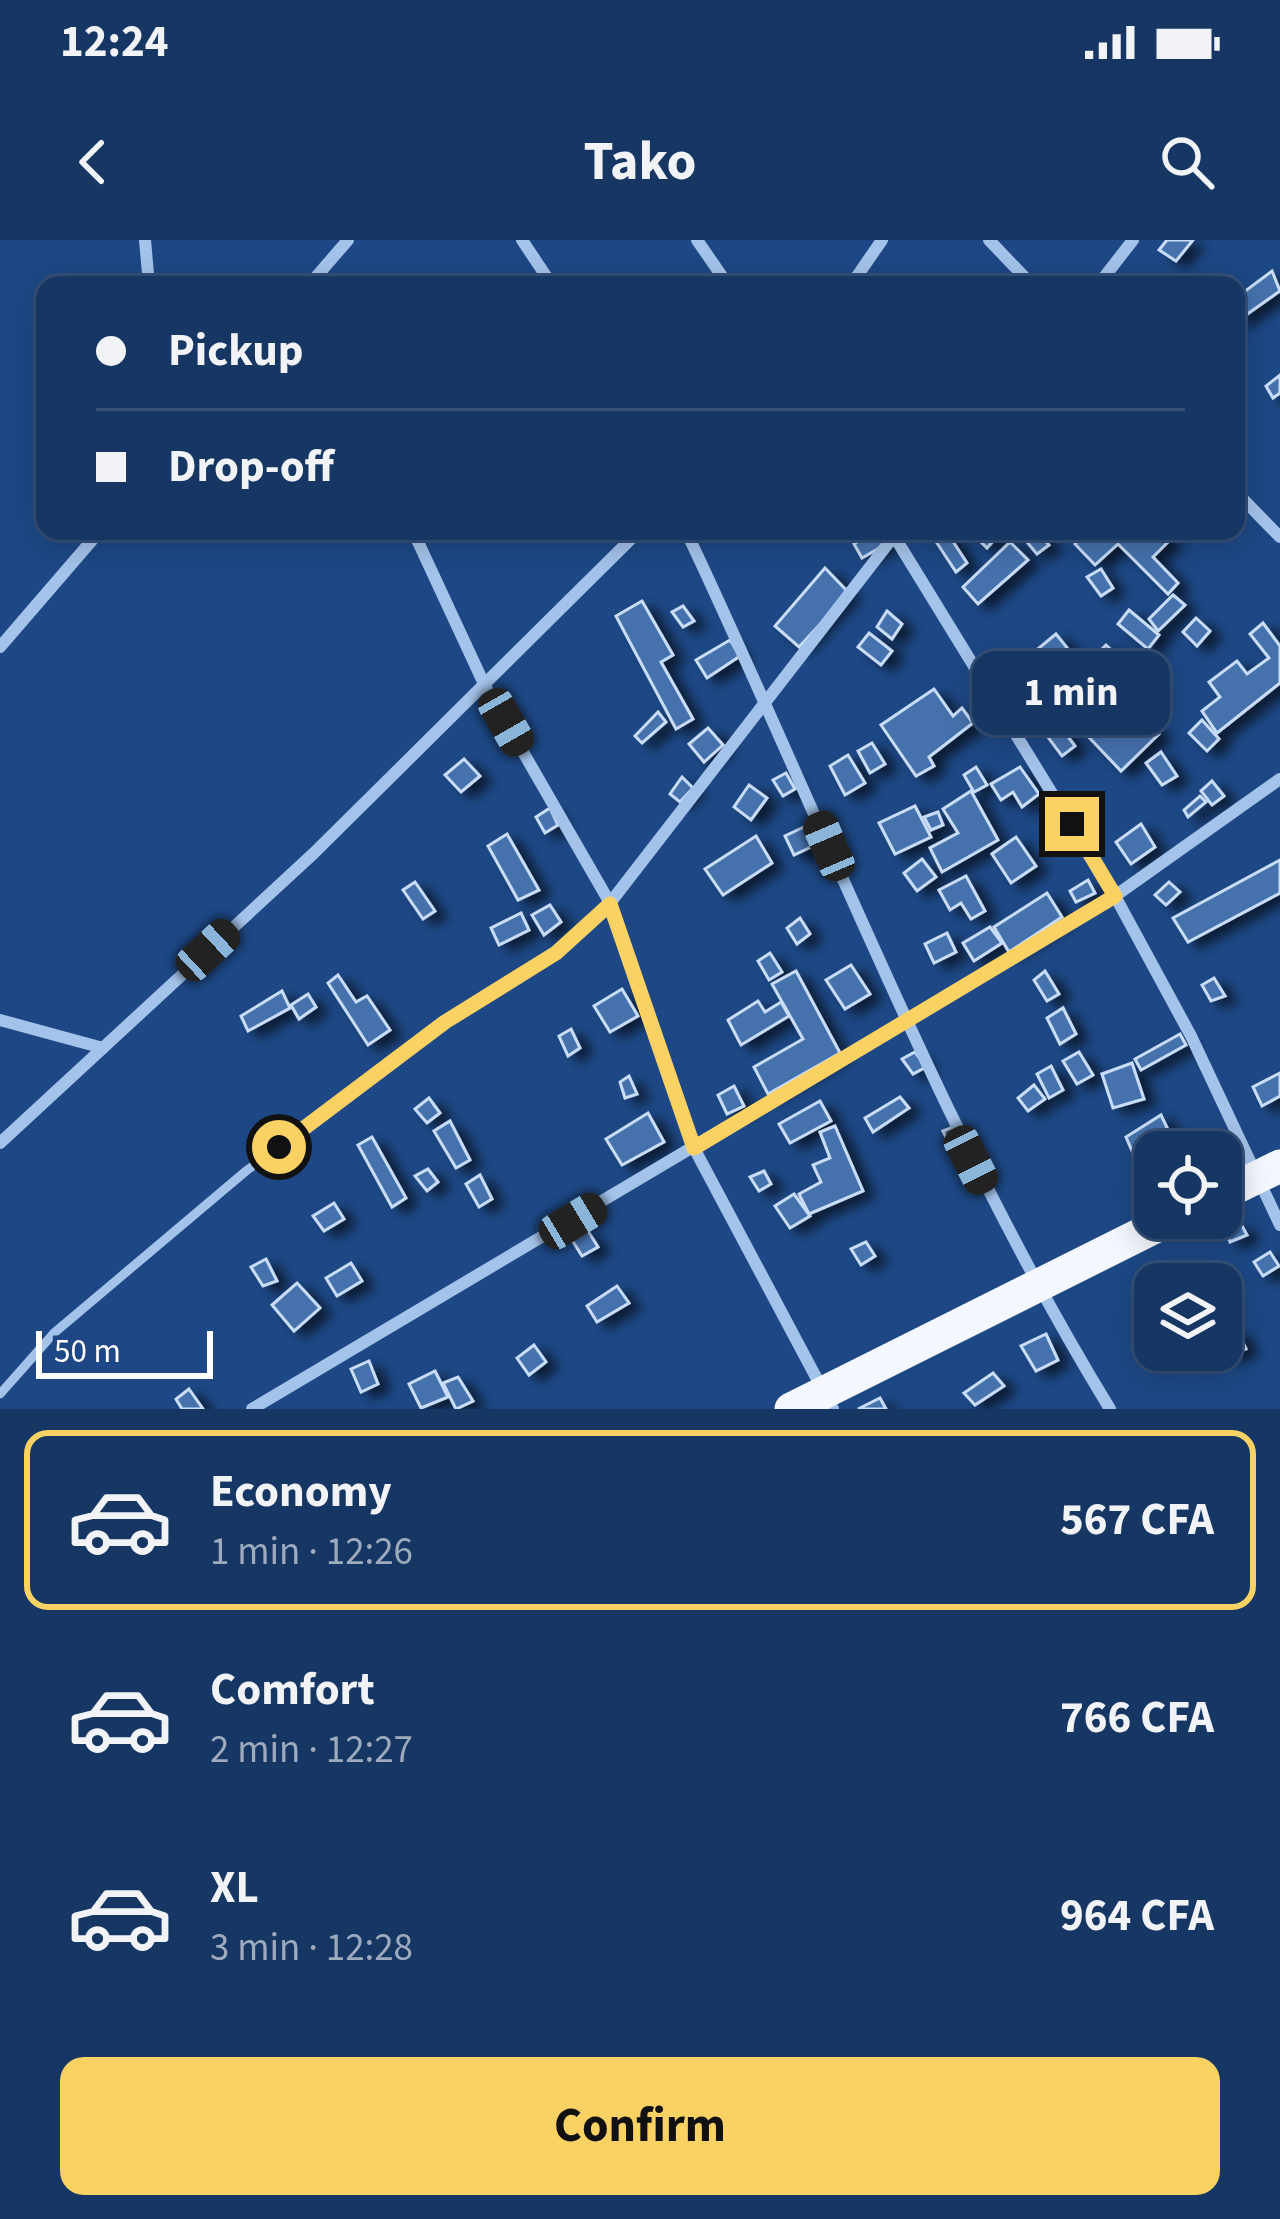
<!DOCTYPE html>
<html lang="en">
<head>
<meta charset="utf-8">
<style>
	:root { --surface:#163664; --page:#1f3e6a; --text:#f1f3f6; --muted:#9eabbf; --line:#355078; --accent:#fad163 }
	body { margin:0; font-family:"Source Sans 3",sans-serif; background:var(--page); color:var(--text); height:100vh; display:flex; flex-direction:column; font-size:45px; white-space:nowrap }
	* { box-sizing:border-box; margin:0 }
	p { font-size:39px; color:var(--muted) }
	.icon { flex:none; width:66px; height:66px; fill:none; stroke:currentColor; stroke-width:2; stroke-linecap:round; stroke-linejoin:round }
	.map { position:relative; height:1169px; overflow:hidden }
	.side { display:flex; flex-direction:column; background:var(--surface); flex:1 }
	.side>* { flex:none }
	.top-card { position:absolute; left:36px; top:36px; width:1209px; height:264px; border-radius:24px; box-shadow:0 6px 30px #0003,0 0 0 3px var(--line); display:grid; align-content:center; height:264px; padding:0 60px; background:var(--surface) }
	.buttons { position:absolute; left:1134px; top:891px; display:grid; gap:24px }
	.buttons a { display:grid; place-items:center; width:108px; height:108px; border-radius:24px; background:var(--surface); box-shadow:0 6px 30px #0003,0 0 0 3px var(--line); font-size:60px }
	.scale { position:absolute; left:36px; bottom:30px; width:177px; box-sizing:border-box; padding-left:12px; border:6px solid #fff; border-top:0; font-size:33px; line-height:42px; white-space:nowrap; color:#fff; -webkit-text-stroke:9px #1d4885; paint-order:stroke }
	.end { position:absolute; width:54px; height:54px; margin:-27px; border:15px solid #fad163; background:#111; box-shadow:0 0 0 6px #111 }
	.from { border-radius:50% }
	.bubble { position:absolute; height:84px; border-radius:24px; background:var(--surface); box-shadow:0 6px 30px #0003,0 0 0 3px var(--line); font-size:39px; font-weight:700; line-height:84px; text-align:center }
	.car { position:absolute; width:36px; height:72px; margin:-36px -18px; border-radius:15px; box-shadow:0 0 9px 3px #0007; background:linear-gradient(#222 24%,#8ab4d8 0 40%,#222 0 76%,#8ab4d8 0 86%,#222 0) }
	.top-card b { display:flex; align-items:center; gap:42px; height:114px; font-size:45px }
	.top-card b+b { border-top:3px solid var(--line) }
	.top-card i { width:30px; height:30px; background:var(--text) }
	ul { padding:21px 0 0; list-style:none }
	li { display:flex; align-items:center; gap:36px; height:180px; margin:0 24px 18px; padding:0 36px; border:6px solid transparent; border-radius:24px }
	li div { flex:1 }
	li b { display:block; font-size:45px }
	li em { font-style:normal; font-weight:700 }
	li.on { border-color:var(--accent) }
	li>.icon { width:108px; height:108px; stroke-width:1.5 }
	.cta { display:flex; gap:24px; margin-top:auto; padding:24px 60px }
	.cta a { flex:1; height:138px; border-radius:24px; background:var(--accent); color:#111; font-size:48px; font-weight:700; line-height:138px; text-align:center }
	.status { display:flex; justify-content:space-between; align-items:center; height:84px; padding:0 60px; background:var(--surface); direction:ltr }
	.status svg { height:33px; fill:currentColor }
	header { display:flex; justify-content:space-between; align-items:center; height:156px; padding:0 60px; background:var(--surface); font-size:54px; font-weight:700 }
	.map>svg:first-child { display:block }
</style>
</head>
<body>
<div class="status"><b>12:24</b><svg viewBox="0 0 49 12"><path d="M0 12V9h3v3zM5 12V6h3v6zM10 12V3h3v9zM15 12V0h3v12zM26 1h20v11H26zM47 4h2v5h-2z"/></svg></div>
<header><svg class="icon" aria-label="back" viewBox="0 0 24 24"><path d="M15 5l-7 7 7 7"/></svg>Tako<svg class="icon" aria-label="search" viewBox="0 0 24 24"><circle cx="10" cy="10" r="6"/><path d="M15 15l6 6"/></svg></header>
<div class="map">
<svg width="1280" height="1169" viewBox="0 0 1280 1169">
	<defs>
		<filter id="shadow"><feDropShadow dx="11" dy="6" stdDeviation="6" flood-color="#0009"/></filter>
	</defs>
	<rect width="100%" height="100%" fill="#1d4885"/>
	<g fill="#4572ad" stroke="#c9ddf8" stroke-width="3" filter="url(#shadow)">
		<path d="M1167,0H1193L1176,21L1159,10Z"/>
		<path d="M1272,31L1280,51L1236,82V50L1240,55Z"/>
		<path d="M1280,135V153L1273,158L1266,146Z"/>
		<path d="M873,291H880L888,303L862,318L854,304Z"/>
		<path d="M946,291L967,323L956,332L933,297Z"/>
		<path d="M970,291H1002L987,308Z"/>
		<path d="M1026,291H1037L1049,305L1037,314L1021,295Z"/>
		<path d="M1088,291H1163L1171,299L1153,317L1178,343L1168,354L1118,304L1095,325L1075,304Z"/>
		<path d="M1010,302L1028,320L978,364L963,347Z"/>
		<path d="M825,328L849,353L799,407L775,386Z"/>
		<path d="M1101,329L1113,348L1101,356L1087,337Z"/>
		<path d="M1173,355L1185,365L1158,391L1149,379Z"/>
		<path d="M642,361L673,415L661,422L693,479L676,489L616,376Z"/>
		<path d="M683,366L694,381L683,387L672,372Z"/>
		<path d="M1129,370L1159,395L1148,409L1118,384Z"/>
		<path d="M887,371L902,384L892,399L877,387Z"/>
		<path d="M1196,378L1210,391L1197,406L1183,392Z"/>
		<path d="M1263,383L1280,406V443L1217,493L1202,471L1220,457L1209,442L1237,421L1247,434L1269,418L1250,394Z"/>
		<path d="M869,393L892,411L881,425L858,407Z"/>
		<path d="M1056,394L1068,409L1033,437L1022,422Z"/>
		<path d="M730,400L740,416L707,438L696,420Z"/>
		<path d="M1106,405L1130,427L1115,441L1093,418Z"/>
		<path d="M934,449L953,476L962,468L973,483L929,517L934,526L916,536L881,485Z"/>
		<path d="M1120,452L1159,494L1121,531L1082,490Z"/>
		<path d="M658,472L666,482L642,503L635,496Z"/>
		<path d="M1202,480L1219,499L1207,511L1189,493Z"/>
		<path d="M1060,486L1075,506L1062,516L1047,496Z"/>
		<path d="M708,488L723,505L704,522L689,504Z"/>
		<path d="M872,503L885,524L870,533L858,511Z"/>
		<path d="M1161,512L1177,536L1162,545L1146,523Z"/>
		<path d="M848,515L865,543L845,555L830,526Z"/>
		<path d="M464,519L480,536L461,552L445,535Z"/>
		<path d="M976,527L987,545L974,552L964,535Z"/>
		<path d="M1020,527L1039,554L1022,567L1013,552L1001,560L991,544Z"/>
		<path d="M786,533L795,549L783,556L773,540Z"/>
		<path d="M682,537L693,548L680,562L670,554Z"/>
		<path d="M1212,541L1224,556L1212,565L1201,551Z"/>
		<path d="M749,545L767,558L751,580L734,567Z"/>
		<path d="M971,551L998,600L942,632L930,608L958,593L943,569Z"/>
		<path d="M1200,556L1206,562L1188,577L1184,570Z"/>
		<path d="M915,566L931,597L895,614L879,583Z"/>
		<path d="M550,568L558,585L545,593L536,577Z"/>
		<path d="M938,572L943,585L931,590L924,577Z"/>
		<path d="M1141,584L1155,607L1131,624L1116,602Z"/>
		<path d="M804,587L813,606L794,615L785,596Z"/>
		<path d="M507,594L539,650L518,660L488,606Z"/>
		<path d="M756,596L772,623L723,655L705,629Z"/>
		<path d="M1016,597L1036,626L1011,643L992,614Z"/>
		<path d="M922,619L936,637L917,651L904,633Z"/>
		<path d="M1280,620V653L1188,702L1173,678Z"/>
		<path d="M966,636L985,671L971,679L961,663L950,670L939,650Z"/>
		<path d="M1088,640L1095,653L1076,662L1070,651Z"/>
		<path d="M415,642L435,671L423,679L403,650Z"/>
		<path d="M1169,642L1180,652L1166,665L1155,655Z"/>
		<path d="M1047,653L1062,677L1009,712L994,687Z"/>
		<path d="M550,665L561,682L544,695L532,675Z"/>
		<path d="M521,673L529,690L499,705L491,688Z"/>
		<path d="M800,678L810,694L797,704L787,688Z"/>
		<path d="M990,687L1002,703L974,721L963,703Z"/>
		<path d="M947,693L956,712L934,723L925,704Z"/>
		<path d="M770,713L782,732L769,740L758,721Z"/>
		<path d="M851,725L870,754L845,769L826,740Z"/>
		<path d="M796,731L840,813L768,854L754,827L803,799L772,744Z"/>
		<path d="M1045,731L1059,754L1047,761L1034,740Z"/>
		<path d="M338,735L356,762L367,756L390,790L368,805L328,743Z"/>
		<path d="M1214,738L1225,756L1211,761L1202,745Z"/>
		<path d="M622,749L638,776L610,792L594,766Z"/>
		<path d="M282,751L290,768L248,791L241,776Z"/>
		<path d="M308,754L316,767L299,779L291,765Z"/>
		<path d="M758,761L765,772L781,762L789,776L741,805L728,780Z"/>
		<path d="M1063,768L1076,794L1060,804L1047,778Z"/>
		<path d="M571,789L580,808L568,816L559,796Z"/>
		<path d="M1180,794L1186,805L1141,830L1135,819Z"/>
		<path d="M915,812L926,827L913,834L902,819Z"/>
		<path d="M1079,812L1093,835L1077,844L1063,821Z"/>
		<path d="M1132,823L1144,859L1113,868L1102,834Z"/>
		<path d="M1051,826L1063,850L1049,858L1037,834Z"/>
		<path d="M1280,833V856L1262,866L1253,847Z"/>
		<path d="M629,836L637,854L625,858L620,842Z"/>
		<path d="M1034,845L1045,859L1028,871L1018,858Z"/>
		<path d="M734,846L744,866L727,874L718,855Z"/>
		<path d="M900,857L909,868L873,892L865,878Z"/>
		<path d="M429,858L440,873L427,883L415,869Z"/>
		<path d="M820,861L831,881L790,903L779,884Z"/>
		<path d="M648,873L664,902L622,925L606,899Z"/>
		<path d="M1161,875L1172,898L1135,918L1126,897Z"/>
		<path d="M450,881L470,920L456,928L434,891Z"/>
		<path d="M835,886L863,951L809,974L799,954L821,942L813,925L830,918L820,892Z"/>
		<path d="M953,887L958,904L951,908L943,891Z"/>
		<path d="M372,897L406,958L392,967L358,905Z"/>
		<path d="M428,929L438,942L427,951L415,936Z"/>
		<path d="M764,931L771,944L759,951L750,937Z"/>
		<path d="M480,935L492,959L479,967L466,944Z"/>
		<path d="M794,954L810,976L790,988L775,966Z"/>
		<path d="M334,963L344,979L324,991L313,976Z"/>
		<path d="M1241,984L1247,995L1230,1002L1226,991Z"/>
		<path d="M588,991L598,1007L582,1016L572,1000Z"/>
		<path d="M866,1002L875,1016L861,1025L851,1009Z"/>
		<path d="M1270,1012L1279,1026L1263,1036L1254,1022Z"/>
		<path d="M266,1019L277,1041L263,1046L251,1027Z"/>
		<path d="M351,1023L362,1041L337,1056L326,1038Z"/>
		<path d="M297,1043L320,1068L294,1091L272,1065Z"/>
		<path d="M617,1046L629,1063L597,1082L587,1066Z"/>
		<path d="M1237,1090L1246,1109L1226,1116L1221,1095Z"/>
		<path d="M1046,1094L1058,1120L1036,1131L1021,1106Z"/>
		<path d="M534,1105L546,1122L529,1135L517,1118Z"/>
		<path d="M369,1121L378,1144L361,1152L351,1129Z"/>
		<path d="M435,1131L448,1157L421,1168L409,1144Z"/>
		<path d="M993,1133L1004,1146L975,1165L964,1153Z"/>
		<path d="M458,1137L473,1161L456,1169L443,1143Z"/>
		<path d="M189,1149L203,1169H182L176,1159Z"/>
		<path d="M880,1158L886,1169H858Z"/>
	</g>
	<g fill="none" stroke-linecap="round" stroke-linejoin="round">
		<path stroke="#a4c3ea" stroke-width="9" d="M0,1154L54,1093L246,931L445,782L556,713L610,663"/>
		<g stroke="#a4c3ea" stroke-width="12">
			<path d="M145,0L149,45"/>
			<path d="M522,0L552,45"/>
			<path d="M697,0L728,45"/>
			<path d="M989,0L1032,45"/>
			<path d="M309,45L348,0"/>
			<path d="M851,45L882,0"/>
			<path d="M1098,45L1133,0"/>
			<path d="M1236,252L1280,297"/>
			<path d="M413,291L485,446L610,663L694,908L833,1169"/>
			<path d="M686,291C825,585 940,891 1110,1169"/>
			<path d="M891,291L1115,656L1191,796L1280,985"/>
			<path d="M0,407L100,291"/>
			<path d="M610,663L897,292"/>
			<path d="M0,780L103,808"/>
			<path d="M0,903L314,613L639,291"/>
			<path d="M252,1169L1115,656L1280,539"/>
		</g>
		<g stroke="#f4f8fe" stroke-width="33">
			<path d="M1221,955L1280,926"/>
			<path d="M791,1169L1173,978"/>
		</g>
	</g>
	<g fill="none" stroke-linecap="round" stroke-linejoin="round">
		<path stroke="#fad163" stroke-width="15" d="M279,907L445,782L556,713L610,664L694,908L1115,656L1072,584"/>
	</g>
</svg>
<div class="buttons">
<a><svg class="icon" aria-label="locate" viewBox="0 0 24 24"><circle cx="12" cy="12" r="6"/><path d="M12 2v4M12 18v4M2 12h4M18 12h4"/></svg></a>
<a><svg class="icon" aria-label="layers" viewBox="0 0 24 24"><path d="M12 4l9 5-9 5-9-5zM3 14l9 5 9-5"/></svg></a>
</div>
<div class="scale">50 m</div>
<i class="end from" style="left:279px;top:907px"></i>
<i class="end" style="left:1072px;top:584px"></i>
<div class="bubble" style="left:972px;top:411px;width:198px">1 min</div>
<i class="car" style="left:506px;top:482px;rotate:150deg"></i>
<i class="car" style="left:829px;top:606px;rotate:337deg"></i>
<i class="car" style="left:208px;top:710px;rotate:47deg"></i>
<i class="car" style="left:971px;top:920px;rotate:153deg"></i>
<i class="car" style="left:573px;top:981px;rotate:59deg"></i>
<div class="top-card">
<b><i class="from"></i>Pickup</b>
<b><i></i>Drop-off</b>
</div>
</div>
<section class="side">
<ul>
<li class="on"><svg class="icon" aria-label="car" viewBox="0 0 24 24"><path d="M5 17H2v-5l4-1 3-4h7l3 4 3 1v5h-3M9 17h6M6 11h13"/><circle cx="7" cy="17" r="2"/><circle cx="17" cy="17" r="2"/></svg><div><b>Economy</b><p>1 min · 12:26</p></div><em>567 CFA</em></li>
<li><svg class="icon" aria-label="car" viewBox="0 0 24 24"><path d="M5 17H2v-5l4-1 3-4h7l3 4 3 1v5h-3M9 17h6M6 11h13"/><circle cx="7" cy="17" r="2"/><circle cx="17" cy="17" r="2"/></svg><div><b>Comfort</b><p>2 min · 12:27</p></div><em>766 CFA</em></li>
<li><svg class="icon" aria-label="car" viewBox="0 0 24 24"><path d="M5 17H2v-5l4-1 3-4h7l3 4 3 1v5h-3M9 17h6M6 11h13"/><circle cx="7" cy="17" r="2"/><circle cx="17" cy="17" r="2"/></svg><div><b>XL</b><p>3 min · 12:28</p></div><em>964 CFA</em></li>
</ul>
<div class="cta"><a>Confirm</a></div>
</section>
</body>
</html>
